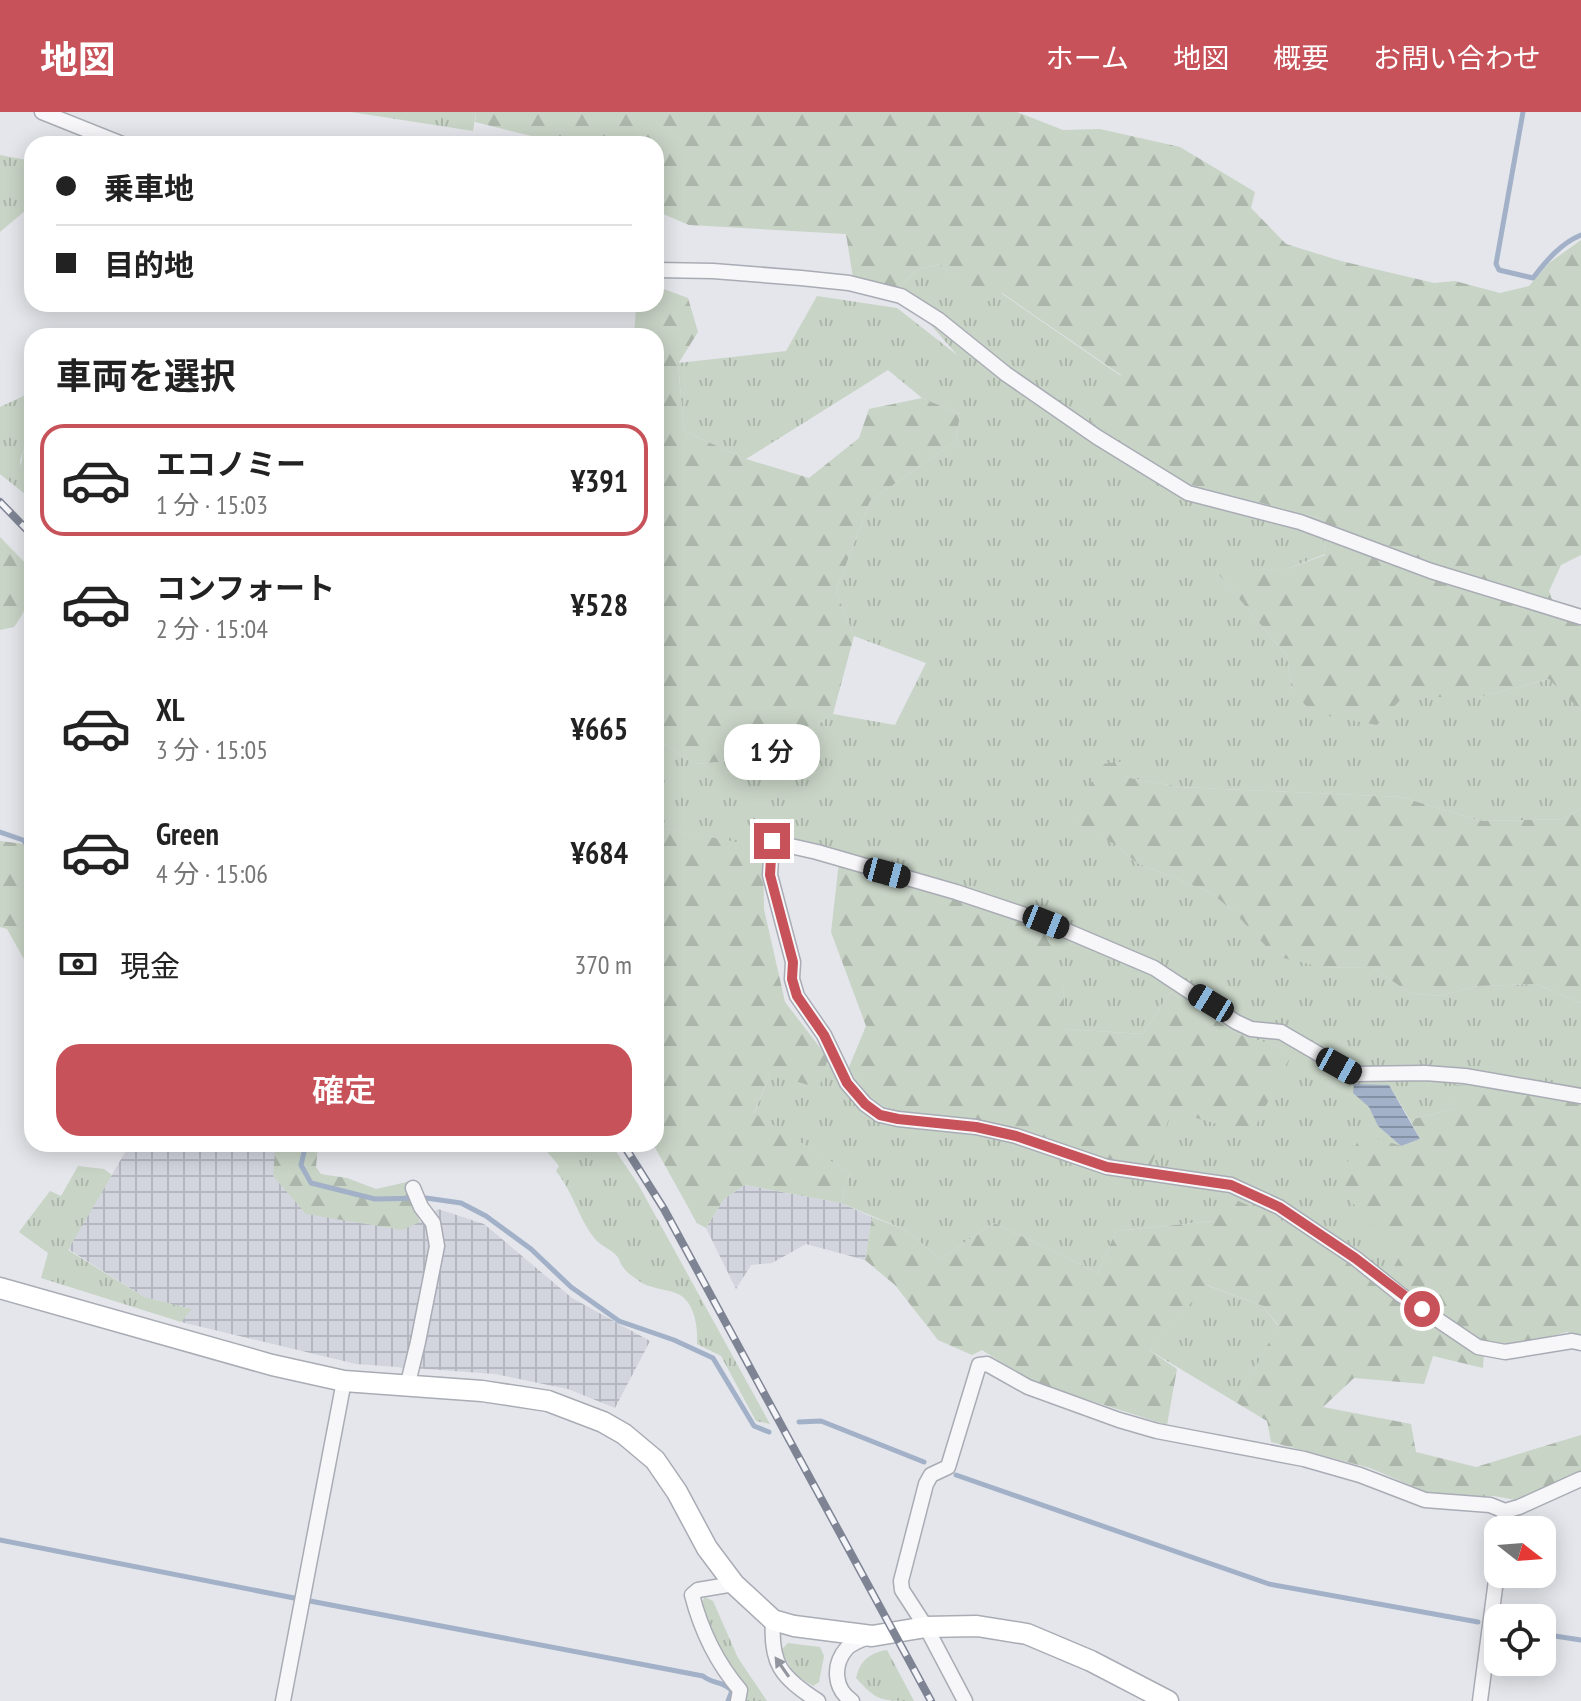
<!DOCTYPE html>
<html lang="ja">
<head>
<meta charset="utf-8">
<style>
	:root { --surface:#fff; --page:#f2f2f2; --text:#222; --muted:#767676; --line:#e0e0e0; --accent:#c75259 }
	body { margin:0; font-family:"PT Sans Narrow","Noto Sans JP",sans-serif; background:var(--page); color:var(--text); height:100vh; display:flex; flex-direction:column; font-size:30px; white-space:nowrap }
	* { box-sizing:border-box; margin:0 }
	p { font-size:26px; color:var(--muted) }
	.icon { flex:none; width:44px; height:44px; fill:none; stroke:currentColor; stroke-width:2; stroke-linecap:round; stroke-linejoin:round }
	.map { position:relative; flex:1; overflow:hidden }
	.details { position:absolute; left:24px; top:216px; width:640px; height:824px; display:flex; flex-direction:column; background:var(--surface); border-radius:24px; box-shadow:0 4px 20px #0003 }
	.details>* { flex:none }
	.guide { position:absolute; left:24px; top:24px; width:640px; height:176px; border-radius:24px; box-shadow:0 4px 20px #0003; display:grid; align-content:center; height:176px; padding:0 32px; background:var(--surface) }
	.needle { width:52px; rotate:107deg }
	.controls { position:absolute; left:1484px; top:1404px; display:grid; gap:16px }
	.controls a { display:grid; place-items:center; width:72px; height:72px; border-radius:16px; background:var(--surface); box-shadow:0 4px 20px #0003; font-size:40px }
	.end { position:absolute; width:36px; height:36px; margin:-18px; border:10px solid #c75259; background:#fff; box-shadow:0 0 0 4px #fff }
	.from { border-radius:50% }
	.bubble { position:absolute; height:56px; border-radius:24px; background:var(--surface); box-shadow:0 4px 20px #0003; font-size:26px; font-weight:600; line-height:56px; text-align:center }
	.car { position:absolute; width:24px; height:48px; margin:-24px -12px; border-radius:10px; box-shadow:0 0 6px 2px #0007; background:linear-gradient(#222 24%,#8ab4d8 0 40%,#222 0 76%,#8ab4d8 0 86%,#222 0) }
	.guide b { display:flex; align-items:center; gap:28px; height:76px; font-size:30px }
	.guide b+b { border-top:2px solid var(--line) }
	.guide i { width:20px; height:20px; background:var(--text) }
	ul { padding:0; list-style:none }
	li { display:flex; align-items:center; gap:24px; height:112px; margin:0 16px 12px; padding:0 16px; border:4px solid transparent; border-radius:24px }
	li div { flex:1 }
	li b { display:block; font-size:30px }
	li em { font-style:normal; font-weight:600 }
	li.selected { border-color:var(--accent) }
	li>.icon { width:72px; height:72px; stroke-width:1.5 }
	h2 { padding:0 32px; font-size:36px; line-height:96px }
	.pay { display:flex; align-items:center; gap:20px; height:88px; padding:0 32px; font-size:30px }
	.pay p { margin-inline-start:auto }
	.cta { display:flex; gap:16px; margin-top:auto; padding:16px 32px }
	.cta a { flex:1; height:92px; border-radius:24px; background:var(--accent); color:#fff; font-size:32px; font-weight:600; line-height:92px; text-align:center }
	header { display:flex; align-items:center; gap:48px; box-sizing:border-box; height:112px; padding:0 40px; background:var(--accent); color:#fff }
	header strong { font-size:38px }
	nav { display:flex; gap:44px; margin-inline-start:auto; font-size:28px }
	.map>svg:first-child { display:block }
</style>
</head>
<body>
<header>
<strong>地図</strong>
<nav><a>ホーム</a><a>地図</a><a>概要</a><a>お問い合わせ</a></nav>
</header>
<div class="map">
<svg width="1581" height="1589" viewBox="0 0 1581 1589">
	<defs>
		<pattern id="industrial-grid" width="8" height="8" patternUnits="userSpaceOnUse" patternTransform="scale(2)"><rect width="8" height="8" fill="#d2d5dd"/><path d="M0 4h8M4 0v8" fill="none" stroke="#b4b7bf"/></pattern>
		<pattern id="grass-tufts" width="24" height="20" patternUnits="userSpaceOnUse" patternTransform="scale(2)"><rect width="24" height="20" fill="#c8d4c6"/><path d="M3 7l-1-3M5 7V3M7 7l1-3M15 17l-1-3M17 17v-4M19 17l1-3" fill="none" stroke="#acb6ab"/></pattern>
		<pattern id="forest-firs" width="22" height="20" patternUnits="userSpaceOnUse" patternTransform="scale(2)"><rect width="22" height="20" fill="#c8d4c6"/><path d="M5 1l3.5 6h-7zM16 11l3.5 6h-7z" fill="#acb6ab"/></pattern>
		<pattern id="water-rules" width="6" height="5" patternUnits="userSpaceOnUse" patternTransform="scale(2)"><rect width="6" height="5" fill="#a2b1c8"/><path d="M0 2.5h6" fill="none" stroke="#8491a4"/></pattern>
	</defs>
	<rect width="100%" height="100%" fill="#e4e6eb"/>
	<g fill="url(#industrial-grid)">
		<path d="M130,1032H278L275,1040L420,1110L438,1097L484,1112L572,1186L650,1229L615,1296L568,1277L495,1262L356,1252L181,1210L191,1197L144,1185L68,1137Z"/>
		<path d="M745,1073L841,1091L872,1105L865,1148L806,1132L772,1151L751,1153L736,1177L706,1116L724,1087Z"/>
	</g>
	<g fill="url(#grass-tufts)">
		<path d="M351,0H476L473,19Z"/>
		<path d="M0,43L32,49V97L26,98L0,120Z"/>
		<path d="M940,152L985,190L1001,181L1121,264L1092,310L1190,372L1323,407L1325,442L1287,457L1216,459L1287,544L1292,579L1479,585L1550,567L1581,599V696L1566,707L1481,709L1401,685L1180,675L1124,665V649L1077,712L1116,733L1137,751L1210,780L1235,801L1321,855L1373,856L1410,881L1439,884L1478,874L1536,872L1581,891V987L1455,973L1453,997L1410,1008L1389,973L1353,981L1370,995L1378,1014L1401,1034L1400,1144L1382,1178L1310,1121L1214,1109L1116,1119L1098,1161L994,1111L940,1147L906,1118L841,1091L850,1061L754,1002L770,962L828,946L849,955L868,986L898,1001L998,1012L1101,1049L1172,999L1292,939L1238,922L1170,880L1143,922L1064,917L1063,869L839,750L656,715V627L694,652L770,646L833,602L895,613L926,551L854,524L836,479L870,389L956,329L960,302L922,286L888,258L746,347L684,319L678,251L786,239L817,184L897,196L957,243L899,176L917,158Z"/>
		<path d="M32,280V313L20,349L25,382L0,362V295Z"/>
		<path d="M541,1032H611L638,1072L770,1312L756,1309L721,1244L697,1232C698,1216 695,1190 678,1182C667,1177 653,1177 642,1171C636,1167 627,1161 623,1155C620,1152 620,1147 617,1144C612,1138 603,1135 597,1129C579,1109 574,1081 556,1059L559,1054Z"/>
		<path d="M78,1054L104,1057L112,1063L68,1138L144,1185L192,1197L181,1210L41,1166L48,1141L19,1120L50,1079L61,1084Z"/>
		<path d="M1206,1173L1263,1194L1278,1214L1237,1291L1149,1238Z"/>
		<path d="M705,1485L713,1489L738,1546L767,1589H744L747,1576L728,1555L700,1492Z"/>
		<path d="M788,1531L820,1535L824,1544L819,1570L813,1574L794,1562L781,1538Z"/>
		<path d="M887,1538L914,1589C880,1589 877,1589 856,1566C860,1549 869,1541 887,1538Z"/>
	</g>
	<g fill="url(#forest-firs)">
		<path d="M476,0H1017L1063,18L1100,17L1180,35L1255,80L1251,96L1286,132L1341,149L1434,171L1455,169L1500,181L1529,174L1549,151L1581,128V443L1561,453L1549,479L1557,502L1581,511V599L1549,567L1479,585H1403L1377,613L1313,601L1292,579L1287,544L1215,458L1287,457L1325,443L1323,407L1189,372L1091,310L1121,263L1002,181L985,191L940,152L917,158L899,176L853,166L846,122L689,113L656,99V32H564L475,10Z"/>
		<path d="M661,176L688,186L698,220L678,252L684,319L746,347L809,366L859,326L869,297L922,286L960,302L956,329L870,389L836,479L854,524L833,602L770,646L694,652L656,627V224H634L636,197L642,192H656V180Z"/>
		<path d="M32,313V389C11,369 24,336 32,313Z"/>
		<path d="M0,425L32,458C32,482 28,496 14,515L0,518Z"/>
		<path d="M1125,649L1124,665L1180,675L1401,685L1481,709L1566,707L1581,696V891L1536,872L1478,874L1439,884L1410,881L1373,856L1321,855L1275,844L1235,801L1210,780L1137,751L1116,733L1077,713L1093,666L1103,652Z"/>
		<path d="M656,715L763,735L764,797L785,890L828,946L819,976L770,962L754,1001L850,1061L841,1091L745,1073L724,1087L706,1116L697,1111L653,1032H656Z"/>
		<path d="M0,729L32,733V854L25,849L7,817L0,815Z"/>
		<path d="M839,750L1048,818L1063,869L1065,917L1143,922L1170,880L1238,922L1293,939L1252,1022L1172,999L1150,1056L1101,1049L998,1012L898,1001L868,986L849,955L866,914L831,820Z"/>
		<path d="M1454,973L1523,978L1581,987V1225L1567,1220L1484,1241L1483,1256L1433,1244L1424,1272L1354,1266L1323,1295L1411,1312L1416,1340L1476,1355L1581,1323V1359L1521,1389L1494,1384L1438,1385L1370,1356L1271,1330L1267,1309L1237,1291L1278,1213L1263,1194L1207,1173L1149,1238L1177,1257L1167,1313L1032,1270L982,1238L972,1243L938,1228L895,1173L865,1148L872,1105L906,1118L940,1147L994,1111L1098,1161L1116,1119L1214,1109L1234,1087L1310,1121L1382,1178L1400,1143L1336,1073L1362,1021L1401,1034L1420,1027L1410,1008L1453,997Z"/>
		<path d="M278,1032H318L316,1055L321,1062L347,1066L376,1077L407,1070L420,1110L402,1118L306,1102L273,1064L275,1040Z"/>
	</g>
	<path fill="url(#water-rules)" d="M1354,972L1389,973L1420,1027L1401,1034L1378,1014L1369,995L1353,981Z"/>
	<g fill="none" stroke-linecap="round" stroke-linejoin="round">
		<g stroke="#a2b1c8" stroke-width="5">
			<path d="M1523,0L1496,152L1499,158L1533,166C1546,149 1561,131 1581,123"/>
			<path d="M0,720L23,728L32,739"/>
			<path d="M306,1032L301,1053L311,1071L375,1087L426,1086L461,1091L486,1104L531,1137L571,1175L619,1209L674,1228L713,1246L754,1314L769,1320"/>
			<path d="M799,1310L821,1309L924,1350"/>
			<path d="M956,1363L1269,1472L1478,1510"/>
			<path d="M0,1428L294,1486"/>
			<path d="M310,1489L703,1564C712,1572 724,1569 732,1579L728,1589"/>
			<path d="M1542,1522L1581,1528"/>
		</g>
		<g stroke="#a9acb5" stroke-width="17">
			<g id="street">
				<path d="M42,0L122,32"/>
				<path d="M656,158L713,159L801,166L849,171L901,184L939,208L1006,262L1097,325L1188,381L1300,410L1431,459L1581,505"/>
				<path d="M760,727L817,740L956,780L1046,810L1154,856L1236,910L1251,917L1281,920L1353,962L1425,961L1465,964L1581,984"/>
				<path d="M772,729L770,763L793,850L792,867L797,884L824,923L847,971L865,992L880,1003L898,1007L976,1015L1016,1024L1107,1055L1231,1073L1279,1095L1325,1126L1355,1146L1401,1183L1478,1235L1505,1240L1572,1229L1581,1231"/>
				<path d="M407,1275L418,1230L437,1134L433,1111L421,1095L413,1076"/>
				<path d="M1503,1418L1505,1399"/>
				<path d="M734,1472L698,1478L692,1483C701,1518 717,1551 740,1578L738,1589"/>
				<path d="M773,1508C770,1552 781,1565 818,1589"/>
				<path d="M283,1589L344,1269"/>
				<path d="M852,1589C834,1577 832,1553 847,1536C853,1530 864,1527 871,1524"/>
				<path d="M965,1589L926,1515L902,1478L901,1469L926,1372L931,1363L948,1355L979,1253L987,1252L1028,1275L1119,1308L1157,1319L1304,1347L1360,1363L1425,1388L1490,1393L1505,1399L1519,1395L1581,1367"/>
				<path d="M1480,1589L1498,1453"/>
			</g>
		</g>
		<g stroke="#a9acb5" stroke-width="23">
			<path id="secondary" d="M0,1176L272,1253L344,1269L482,1279L548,1289L603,1310L624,1322L655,1348L677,1380L707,1436L734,1472L773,1508L794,1514L872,1524L926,1515L977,1514L1027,1522L1091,1549L1168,1589"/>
		</g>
		<use href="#street" stroke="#f7f7f9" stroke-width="14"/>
		<use href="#secondary" stroke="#fff" stroke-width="20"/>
		<g stroke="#7e8494" stroke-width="8">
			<g id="rail">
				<path d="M0,390L32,423"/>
				<path d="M623,1032L664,1097L931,1589"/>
			</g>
		</g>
		<use href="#rail" stroke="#f4f5f8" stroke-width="5" stroke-dasharray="15" stroke-linecap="butt"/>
	</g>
	<defs><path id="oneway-solid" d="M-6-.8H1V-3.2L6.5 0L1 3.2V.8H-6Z" transform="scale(2)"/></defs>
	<use fill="#92949e" href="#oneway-solid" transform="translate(782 1555) rotate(-125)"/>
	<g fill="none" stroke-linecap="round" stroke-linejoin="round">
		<path stroke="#c75259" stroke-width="10" d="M772,729L770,763L793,850L792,867L797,884L824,923L847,971L865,992L880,1003L898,1007L976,1015L1016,1024L1107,1055L1231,1073L1279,1095L1355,1146L1422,1197"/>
	</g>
</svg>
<div class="controls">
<a><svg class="needle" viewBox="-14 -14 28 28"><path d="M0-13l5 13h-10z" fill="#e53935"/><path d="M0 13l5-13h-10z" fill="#767676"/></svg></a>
<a><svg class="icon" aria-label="locate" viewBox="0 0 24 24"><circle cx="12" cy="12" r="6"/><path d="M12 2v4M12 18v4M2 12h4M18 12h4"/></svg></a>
</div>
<i class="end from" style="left:1422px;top:1197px"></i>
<i class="end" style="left:772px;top:729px"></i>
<div class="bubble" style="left:724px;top:612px;width:96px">1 分</div>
<i class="car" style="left:887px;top:761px;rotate:105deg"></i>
<i class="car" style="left:1046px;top:810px;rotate:112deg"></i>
<i class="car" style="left:1211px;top:891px;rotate:301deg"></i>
<i class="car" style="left:1339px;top:954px;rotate:119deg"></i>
<div class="guide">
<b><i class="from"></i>乗車地</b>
<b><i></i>目的地</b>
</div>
<section class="details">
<h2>車両を選択</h2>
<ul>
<li class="selected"><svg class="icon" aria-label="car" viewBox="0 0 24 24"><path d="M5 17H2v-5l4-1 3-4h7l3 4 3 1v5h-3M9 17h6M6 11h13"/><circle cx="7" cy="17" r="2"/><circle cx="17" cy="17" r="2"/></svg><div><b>エコノミー</b><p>1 分 · 15:03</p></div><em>¥391</em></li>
<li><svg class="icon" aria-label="car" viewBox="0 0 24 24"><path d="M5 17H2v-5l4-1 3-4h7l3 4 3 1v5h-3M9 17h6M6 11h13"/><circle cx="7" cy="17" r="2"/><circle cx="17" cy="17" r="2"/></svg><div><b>コンフォート</b><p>2 分 · 15:04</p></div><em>¥528</em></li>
<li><svg class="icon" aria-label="car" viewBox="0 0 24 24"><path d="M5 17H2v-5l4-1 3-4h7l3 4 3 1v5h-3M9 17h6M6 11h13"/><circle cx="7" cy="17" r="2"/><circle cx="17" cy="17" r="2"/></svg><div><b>XL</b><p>3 分 · 15:05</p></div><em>¥665</em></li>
<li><svg class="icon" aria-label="car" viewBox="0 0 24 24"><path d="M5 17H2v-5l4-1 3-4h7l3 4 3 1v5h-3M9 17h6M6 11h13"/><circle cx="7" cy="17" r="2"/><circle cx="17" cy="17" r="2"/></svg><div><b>Green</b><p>4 分 · 15:06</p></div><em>¥684</em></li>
</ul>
<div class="pay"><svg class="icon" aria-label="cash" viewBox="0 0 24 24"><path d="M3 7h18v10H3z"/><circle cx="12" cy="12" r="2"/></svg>現金<p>370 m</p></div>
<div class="cta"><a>確定</a></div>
</section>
</div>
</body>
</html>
